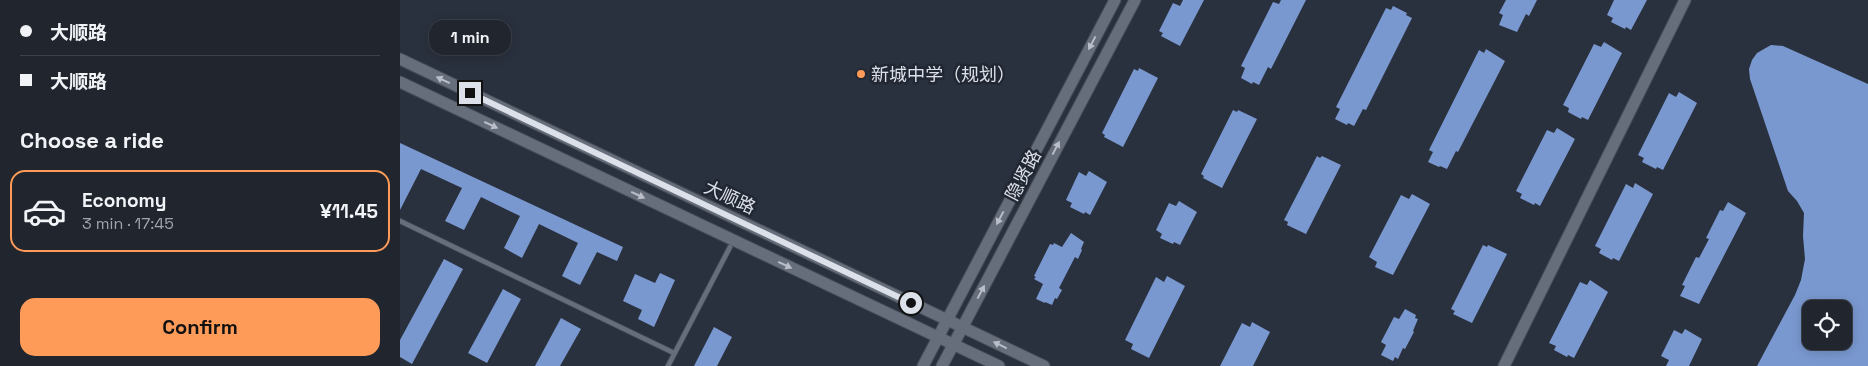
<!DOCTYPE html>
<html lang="en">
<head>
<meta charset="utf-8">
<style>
	:root { --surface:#20252e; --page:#2d313a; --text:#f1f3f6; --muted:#a2a5aa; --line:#3d424a; --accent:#fe9b59 }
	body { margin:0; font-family:"Space Grotesk","Noto Sans SC",sans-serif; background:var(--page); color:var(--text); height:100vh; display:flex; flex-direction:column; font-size:19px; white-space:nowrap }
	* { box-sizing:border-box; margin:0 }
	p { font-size:16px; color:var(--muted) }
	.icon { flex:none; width:28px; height:28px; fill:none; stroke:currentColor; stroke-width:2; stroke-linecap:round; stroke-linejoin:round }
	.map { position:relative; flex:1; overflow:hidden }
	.side { display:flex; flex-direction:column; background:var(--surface); width:400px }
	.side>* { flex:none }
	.hud { display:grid; align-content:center; height:110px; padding:0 20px; background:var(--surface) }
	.buttons { position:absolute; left:1402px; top:300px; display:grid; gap:10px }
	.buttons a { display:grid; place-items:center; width:50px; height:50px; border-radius:10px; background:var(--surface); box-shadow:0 2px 12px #0003,0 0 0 1px var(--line); font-size:25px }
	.end { position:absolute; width:22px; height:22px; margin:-11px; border:6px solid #dce0e8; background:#111; box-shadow:0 0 0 2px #111 }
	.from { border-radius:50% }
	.bubble { position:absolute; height:35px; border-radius:15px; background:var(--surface); box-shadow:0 2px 12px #0003,0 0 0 1px var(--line); font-size:16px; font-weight:800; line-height:35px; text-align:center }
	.hud b { display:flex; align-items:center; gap:18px; height:48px; font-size:19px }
	.hud b+b { border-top:1px solid var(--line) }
	.hud i { width:12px; height:12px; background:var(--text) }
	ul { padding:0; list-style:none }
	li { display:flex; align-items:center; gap:15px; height:82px; margin:0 10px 8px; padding:0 10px; border:2px solid transparent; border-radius:15px }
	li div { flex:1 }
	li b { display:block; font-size:19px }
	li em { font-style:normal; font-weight:800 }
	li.current { border-color:var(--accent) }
	li>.icon { width:45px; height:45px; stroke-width:1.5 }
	h2 { padding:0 20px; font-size:22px; line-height:60px }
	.button { display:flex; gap:10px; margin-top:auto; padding:10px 20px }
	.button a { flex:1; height:58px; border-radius:15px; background:var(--accent); color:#111; font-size:20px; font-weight:800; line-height:58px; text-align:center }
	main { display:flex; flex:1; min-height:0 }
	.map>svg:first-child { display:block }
</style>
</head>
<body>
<main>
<section class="side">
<div class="hud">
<b><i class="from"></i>大顺路</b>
<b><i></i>大顺路</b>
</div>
<h2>Choose a ride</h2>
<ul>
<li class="current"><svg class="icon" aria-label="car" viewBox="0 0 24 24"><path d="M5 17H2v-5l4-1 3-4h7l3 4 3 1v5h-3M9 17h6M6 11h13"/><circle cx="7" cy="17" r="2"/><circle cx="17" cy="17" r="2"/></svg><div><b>Economy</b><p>3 min · 17:45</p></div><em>¥11.45</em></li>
</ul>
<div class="button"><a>Confirm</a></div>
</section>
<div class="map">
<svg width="1468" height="366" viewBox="0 0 1468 366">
	<rect width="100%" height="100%" fill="#2a313e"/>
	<g fill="#7a98d0" fill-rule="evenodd">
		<path d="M783,0H804L780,46L761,36L763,33L759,31L773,3L780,6Z"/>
		<path d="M881,0H906L871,69L868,67L859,85L853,82L852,84L841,78L845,68L841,66L873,2L879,4Z"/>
		<path d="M1106,0H1137L1129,16L1126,14L1117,32L1099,25L1103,15L1099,13Z"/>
		<path d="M1214,0H1247L1231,30L1226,27L1225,29L1211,22L1213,18L1207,15Z"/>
		<path d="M993,6L1007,13L1006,15L1012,18L966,110L963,109L954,126L948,123L947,125L935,119L940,109L936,107L986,8L991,10Z"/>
		<path d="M1204,42L1222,53L1188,120L1182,117L1181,119L1168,112L1169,108L1163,105L1194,44L1201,47Z"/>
		<path d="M1371,45L1383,46L1468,84V366H1357L1395,295L1401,280L1405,259L1403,236L1404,213L1397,201L1388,191L1350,79L1349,69L1352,60L1357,53ZM1411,309H1444V341H1411Z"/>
		<path d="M1086,49L1105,61L1058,152L1056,151L1047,169L1040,166L1039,167L1028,162L1033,152L1029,150L1079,50L1084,53Z"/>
		<path d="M739,68L758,78L723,147L704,137L705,135L702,133L734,69L738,71Z"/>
		<path d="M1279,92L1297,103L1263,170L1257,167L1256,169L1242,162L1244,158L1238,155L1269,93L1276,97Z"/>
		<path d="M833,110L837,112L838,110L857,119L822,188L803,178L804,176L801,174Z"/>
		<path d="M1157,128L1175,139L1140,206L1135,203L1134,205L1120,198L1122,194L1116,191L1147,130L1154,133Z"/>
		<path d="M0,143L223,247L217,261L197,252L180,285L162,276L178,243L139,224L122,258L104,248L120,216L81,197L64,230L45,221L62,188L21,169L0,210Z"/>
		<path d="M917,156L920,158L922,156L941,165L906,234L887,225L888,222L884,220Z"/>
		<path d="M689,171L707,182L690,215L685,212L684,214L670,207L672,203L666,200L679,172L686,176Z"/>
		<path d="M1235,183L1253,194L1219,261L1213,258L1212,260L1199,253L1201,249L1195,246L1226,184L1233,188Z"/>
		<path d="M1012,194L1030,204L993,275L975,267L977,262L969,257L1001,195L1009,199Z"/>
		<path d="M779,201L797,212L780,245L774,242L773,244L760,238L762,234L756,230L769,203L776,206Z"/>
		<path d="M1328,202L1346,213L1299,304L1280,296L1285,286L1282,285L1296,257L1299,258L1309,239L1306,238L1320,210L1323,211Z"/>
		<path d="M671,233L684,242L681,249L682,250L678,259L675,257L659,288L662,290L657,299L655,298L652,305L645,302V303L636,299L643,284L634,279L636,277L634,276L650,244L653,245L654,243L662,247Z"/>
		<path d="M1083,245L1087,247L1088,245L1107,254L1072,323L1053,314L1055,311L1051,309Z"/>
		<path d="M44,259L63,269L12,364L0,357V340Z"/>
		<path d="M260,273L275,280L254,327L238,319L242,310L223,301L235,274L255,283Z"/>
		<path d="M767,276L785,286L749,358L731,349L733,344L725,340L756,277L764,282Z"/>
		<path d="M1190,280L1208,292L1174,358L1168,355L1167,357L1154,350L1156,346L1149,343L1180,282L1187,285Z"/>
		<path d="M103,289L121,299L87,363L68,353Z"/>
		<path d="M1005,309L1016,315L1015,318L1018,319L1013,331L1014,332L1005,349L1003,348L998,359L995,357L993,361L981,355L986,345L981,342L994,317L999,319Z"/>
		<path d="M161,318L181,329L160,366H135Z"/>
		<path d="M852,322L870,332L853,366H820L842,323L850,327Z"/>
		<path d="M314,327L332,337L317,366H294Z"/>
		<path d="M1285,329L1302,339L1289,366H1266L1269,360L1261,356L1274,330L1282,334Z"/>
	</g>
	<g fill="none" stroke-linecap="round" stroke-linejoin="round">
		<g stroke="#474d57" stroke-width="6">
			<g id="service">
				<path d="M0,221L274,353"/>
				<path d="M268,366L330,247"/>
			</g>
		</g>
		<g stroke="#474d57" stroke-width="13">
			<g id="tertiary">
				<path d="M0,59L644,366"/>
				<path d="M0,82L599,366"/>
				<path d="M523,366L715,0"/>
				<path d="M542,366L735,0"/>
				<path d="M1104,366L1285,0"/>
			</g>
		</g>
		<use href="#service" stroke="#666e7c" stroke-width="4.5"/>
		<use href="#tertiary" stroke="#666e7c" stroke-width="11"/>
	</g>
	<defs><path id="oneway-solid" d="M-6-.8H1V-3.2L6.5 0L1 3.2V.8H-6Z" transform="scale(1.25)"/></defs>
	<g fill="#b9bec8">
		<use href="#oneway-solid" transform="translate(692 43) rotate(118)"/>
		<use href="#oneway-solid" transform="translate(43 80) rotate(-155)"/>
		<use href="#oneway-solid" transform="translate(91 125) rotate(25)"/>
		<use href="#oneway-solid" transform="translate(656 148) rotate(-62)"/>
		<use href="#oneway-solid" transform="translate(238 195) rotate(25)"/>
		<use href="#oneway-solid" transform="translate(600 218) rotate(118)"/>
		<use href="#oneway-solid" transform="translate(385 265) rotate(25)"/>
		<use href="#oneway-solid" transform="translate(581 292) rotate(-62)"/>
		<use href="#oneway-solid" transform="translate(600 345) rotate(-154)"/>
	</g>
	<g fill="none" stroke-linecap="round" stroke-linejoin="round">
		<path stroke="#dce0e8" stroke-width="6" d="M70,93L511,303"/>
	</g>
	<circle fill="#fe9b59" stroke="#212733" stroke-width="2" cx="461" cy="74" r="5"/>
	<g text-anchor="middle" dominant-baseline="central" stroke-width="5" stroke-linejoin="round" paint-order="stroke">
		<g font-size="18" fill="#dce0e8" stroke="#212733" text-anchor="start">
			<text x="471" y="74">新城中学（规划）</text>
		</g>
		<g font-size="18" fill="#dce0e8" stroke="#212733">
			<text transform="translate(623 175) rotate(-62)">隐贤路</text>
			<text transform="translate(330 197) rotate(25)">大顺路</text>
		</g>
	</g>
</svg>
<div class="buttons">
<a><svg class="icon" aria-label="locate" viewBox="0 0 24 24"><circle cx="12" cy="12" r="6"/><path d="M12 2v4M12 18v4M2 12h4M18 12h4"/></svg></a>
</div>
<i class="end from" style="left:511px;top:303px"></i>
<i class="end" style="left:70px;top:93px"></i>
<div class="bubble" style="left:29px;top:20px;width:82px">1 min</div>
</div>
</main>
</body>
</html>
